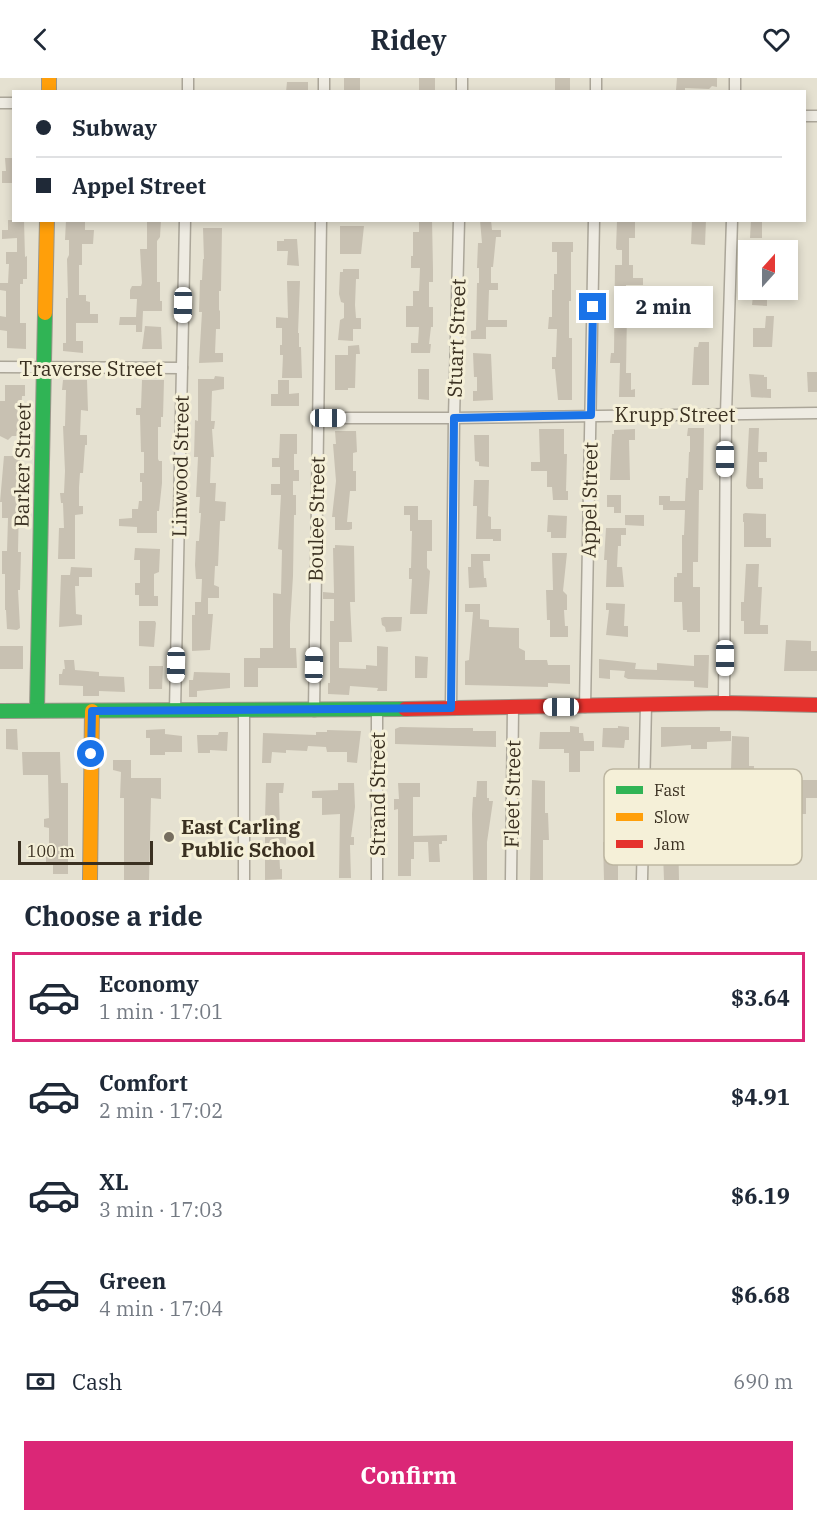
<!DOCTYPE html>
<html lang="en">
<head>
<meta charset="utf-8">
<style>
	:root { --surface:#fff; --page:#f2f2f3; --text:#1f2937; --muted:#747a83; --line:#e0e1e3; --accent:#db2777 }
	body { margin:0; font-family:"IBM Plex Serif",serif; background:var(--page); color:var(--text); height:100vh; display:flex; flex-direction:column; font-size:22px; white-space:nowrap }
	* { box-sizing:border-box; margin:0 }
	p { font-size:20px; color:var(--muted) }
	.icon { flex:none; width:33px; height:33px; fill:none; stroke:currentColor; stroke-width:2; stroke-linecap:round; stroke-linejoin:round }
	.map { position:relative; height:802px; overflow:hidden }
	.sheet { display:flex; flex-direction:column; background:var(--surface); flex:1 }
	.sheet>* { flex:none }
	.top-card { position:absolute; left:12px; top:12px; width:794px; height:132px; border-radius:0px; box-shadow:0 3px 9px #0003; display:grid; align-content:center; height:132px; padding:0 24px; background:var(--surface) }
	.needle { width:39px; rotate:21deg }
	.tools { position:absolute; left:738px; top:162px; display:grid; gap:12px }
	.tools a { display:grid; place-items:center; width:60px; height:60px; border-radius:0px; background:var(--surface); box-shadow:0 3px 9px #0003; font-size:30px }
	.scale { position:absolute; left:18px; bottom:15px; width:135px; box-sizing:border-box; padding-left:6px; border:3px solid #3a3021; border-top:0; font-size:16px; line-height:21px; white-space:nowrap; color:#3a3021; -webkit-text-stroke:4px #f5f0d8; paint-order:stroke }
	.end { position:absolute; width:27px; height:27px; margin:-14px; border:8px solid #1a73e8; background:#fff; box-shadow:0 0 0 3px #fff }
	.from { border-radius:50% }
	.bubble { position:absolute; height:42px; border-radius:0px; background:var(--surface); box-shadow:0 3px 9px #0003; font-size:20px; font-weight:800; line-height:42px; text-align:center }
	.car { position:absolute; width:18px; height:36px; margin:-18px -9px; border-radius:8px; box-shadow:0 0 4px 2px #0007; background:linear-gradient(#fff 24%,#345 0 40%,#fff 0 76%,#345 0 86%,#fff 0) }
	.top-card b { display:flex; align-items:center; gap:21px; height:57px; font-size:22px }
	.top-card b+b { border-top:2px solid var(--line) }
	.top-card i { width:15px; height:15px; background:var(--text) }
	ul { padding:0; list-style:none }
	li { display:flex; align-items:center; gap:18px; height:90px; margin:0 12px 9px; padding:0 12px; border:3px solid transparent; border-radius:0px }
	li div { flex:1 }
	li b { display:block; font-size:22px }
	li em { font-style:normal; font-weight:800 }
	li.current { border-color:var(--accent) }
	li>.icon { width:54px; height:54px; stroke-width:1.5 }
	h2 { padding:0 24px; font-size:27px; line-height:72px }
	.pay { display:flex; align-items:center; gap:15px; height:66px; padding:0 24px; font-size:22px }
	.pay p { margin-inline-start:auto }
	.button { display:flex; gap:12px; margin-top:auto; padding:12px 24px }
	.button a { flex:1; height:69px; border-radius:0px; background:var(--accent); color:#fff; font-size:24px; font-weight:800; line-height:69px; text-align:center }
	header { display:flex; justify-content:space-between; align-items:center; height:78px; padding:0 24px; background:var(--surface); font-size:27px; font-weight:800 }
	.map>svg:first-child { display:block }
</style>
</head>
<body>
<header><svg class="icon" aria-label="back" viewBox="0 0 24 24"><path d="M15 5l-7 7 7 7"/></svg>Ridey<svg class="icon" aria-label="heart" viewBox="0 0 24 24"><path d="M12 20l-8-8c-3-5 5-10 8-4 3-6 11-1 8 4z"/></svg></header>
<div class="map">
<svg width="817" height="802" viewBox="0 0 817 802">
	<rect width="100%" height="100%" fill="#e5e1d1"/>
	<g fill="#c8c1b2">
		<rect x="344" y="0" width="16" height="12"/>
		<rect x="419" y="0" width="16" height="14"/>
		<rect x="555" y="0" width="15" height="14"/>
		<path d="M677,0H717V9L712,8L709,11L685,10V12H676Z"/>
		<path d="M287,4H308V14H286Z"/>
		<path d="M5,80H14V105H2V93H6Z"/>
		<path d="M8,142H24L25,179L27,178V201H23V206H20V245H26V271L7,270V253L0,252V238L6,239V213L0,212V205H8L9,186H6V174H17V160L2,161V152H8Z"/>
		<path d="M66,142H85V152H94L93,166H82V187H79V217H86V223L90,224V236H98V245H76V263H83V275L63,273V265H66V220H68L67,181L69,177V162H65Z"/>
		<path d="M147,142H161L160,159L157,163V204H160V223H162V233H143L142,254H136V247H119L120,239H136L137,221H130V212L132,208H141L142,205L140,171H147Z"/>
		<path d="M419,142H432L433,191V204H429V229H433V249H431L429,266H431L430,275H411V265H418L419,249H406V228H413V213H419L420,190H411V178H413V154H419Z"/>
		<path d="M480,142H491L492,152H501V159H496L493,189H491V205H498V212H489L488,242H507V249H486V261H471V253L476,252L477,205H479V190H477L478,165H482Z"/>
		<path d="M706,142L705,167L691,166L692,143Z"/>
		<path d="M751,142H762V160H750Z"/>
		<path d="M617,143L635,144V160H629V187H633V200H643V207H626V224H631V234H627L626,295H631V312L635,311V319H619L620,285H610L611,275H614L615,187H622V172H617L616,170Z"/>
		<path d="M340,148H364L361,176H340Z"/>
		<path d="M203,150H222L221,213H219V233L220,232V251H216L215,275H223V284L199,285L202,234H199L200,202H202L203,181H204Z"/>
		<path d="M284,161H297L299,188L287,187L288,173H277V163H284Z"/>
		<path d="M762,162H780L781,172H762Z"/>
		<path d="M552,164H573V174H571V223H569V260H572V322H558L555,291H552V279H556L557,251H548L549,239H552V212H554V196H557V174H552Z"/>
		<path d="M343,191H359V201H356L355,227L356,240H361V251H353V263L338,262L340,242L344,240V225L341,224L339,216L340,194H343Z"/>
		<path d="M287,203H300L298,255H299V269H301L302,300H282L283,277H280V267H282V250H276V239L288,240Z"/>
		<path d="M686,210H707L706,237L692,236L693,219H686Z"/>
		<path d="M756,212H767V228L752,227L753,217H756Z"/>
		<path d="M766,238H774L772,269H753V250H765Z"/>
		<path d="M145,248L161,249L162,271H142Z"/>
		<path d="M699,264H709V307H692L694,269H698Z"/>
		<path d="M359,267L360,276H356L355,310H348V312H335V277H348V268Z"/>
		<path d="M473,275L491,276L493,322L473,323V313H477V299H474Z"/>
		<path d="M418,291H429V322L418,321Z"/>
		<path d="M807,294H817V314H808Z"/>
		<path d="M749,296L764,297V299H767V311H771V320L751,319Z"/>
		<path d="M215,298L224,299V311L212,313L211,343H215L214,351H212L214,379H211L210,405H216L215,423L226,424L225,443H220L218,488H215L214,507L219,509V520H208V536H213L210,572L192,573V537H195V524H201L202,501H196L195,487L196,463H199L201,435H199L200,419H196L198,379H194L195,342L198,343V301H214Z"/>
		<path d="M63,302H87L88,333L81,332L80,357H87V367H85L83,395H80L79,409V428H83V436L75,437V481H58L59,450H64L63,425H61L60,415H64L65,393L63,348H65L66,312H62Z"/>
		<path d="M142,302H164L163,339H161V349H158V381L159,383H162V405L159,433H157V455H137V449L119,448V441L132,440V431H138L139,423H142V404H140V395H144V374H141L140,337H136V330H141Z"/>
		<path d="M278,302H289V316L299,315V328H271V316H278Z"/>
		<path d="M5,307H25V318H22L20,358H12L8,362L0,358V323H5Z"/>
		<path d="M688,350H704L703,412H699L698,484H693V509H700V554H687V552H683L682,524H674V499H677V495H682V457H684L685,432H663V427H659V418H670V423H685L686,400H688L689,374H690V358H687Z"/>
		<path d="M749,350H759L758,374H767V384H759V400H763V411H748L746,408Z"/>
		<path d="M539,351H564V376H567L566,413H568V422H553L552,409H547V393H531V384H540Z"/>
		<path d="M635,351V362H629L630,402H610L612,356H614V352Z"/>
		<path d="M335,353H356L357,374L353,375V393H356V413H350L347,444H352V451L349,452H335V439H332L336,403L333,366H336Z"/>
		<path d="M280,356H297V376H294V392H299V403H293V417H296V437H294L293,498L290,546V570H296L297,590H258V609H244V580H260V570H273V515L281,516L282,472L278,471L281,417H271V406H280V389H272V380H279Z"/>
		<path d="M474,357H489V389L479,388V384L475,383Z"/>
		<path d="M4,378H20V400H23L22,424H19L18,474H21L20,512H18L20,550L17,552L7,551L6,532H5V496H2V473H7L8,440H2V424H0Z"/>
		<path d="M474,402H489L488,438L491,439V451H501V463H493V461H476L477,428H473Z"/>
		<path d="M607,417H621V435H614V429H607Z"/>
		<path d="M404,428H418V442H432V473H427V490L430,493L427,536H410L412,501H409V490H411L412,453H410V437H404Z"/>
		<path d="M745,435L766,436V460H771V469H744V444H743V436Z"/>
		<path d="M548,437L567,438L566,460H551V454H547Z"/>
		<path d="M625,437H644V448L625,447Z"/>
		<path d="M606,450H626V457H621V468H618L617,489H622L624,509H606L607,482H604Z"/>
		<path d="M335,467L354,468L355,524H350L352,564H339V590L366,591V587L377,588V568L388,569L387,613H377L378,610L350,608L349,617L328,616V605H330V543H334V521H323V514L334,515L333,470H335Z"/>
		<path d="M135,470L160,471L159,494L154,496V518H158V528H139V517H135V505H140V482H134Z"/>
		<path d="M552,475H567L563,513L567,517V532H564L565,548H568V559H550V542H547L546,512H553Z"/>
		<path d="M471,476H490V483H483L484,500H486L487,509L469,510L468,489H471Z"/>
		<path d="M746,486H759L758,509H762L760,547H768V556H744V543H741V524H744V522Z"/>
		<path d="M71,489L92,490V499H79V508H75L76,536L82,537V547L59,549L61,497H70Z"/>
		<path d="M606,525L625,526L624,548H628V559L606,557L609,532H606Z"/>
		<path d="M465,526H480V541L489,542V549L519,550V570L525,573V582H547L548,587H570V606L548,605V609L465,607V583L469,582L473,534H465Z"/>
		<path d="M384,539H402L401,553L386,554L385,549L382,547L381,540Z"/>
		<path d="M139,543H155L156,545L154,569L139,568Z"/>
		<path d="M786,562L811,563V573H817V593H784Z"/>
		<rect x="0" y="568" width="23" height="23"/>
		<path d="M694,577H709L708,610L694,609V603L628,601L624,599L625,593L610,592V601L599,600V581L636,585L635,591L657,592V585L694,588Z"/>
		<path d="M415,578L428,579L427,600H415Z"/>
		<path d="M64,582H74L75,592L99,594V598L124,599L125,614L99,613V618H83V608L59,607V596H62L63,591H65Z"/>
		<path d="M149,588H163L162,611H149Z"/>
		<path d="M194,594L230,595V610L197,613V619H189V602H193Z"/>
		<path d="M570,648L579,649V655H583L584,663H594V673H580V694H569V675H564V671H539L540,654H570Z"/>
		<path d="M618,648L629,649V662H625L624,670L602,669L603,650H618Z"/>
		<path d="M400,649L451,650H473V653H496V669L395,666V651Z"/>
		<path d="M661,649H720V653H731V663L707,664V671H691V667L661,669Z"/>
		<path d="M6,651H17L18,672L6,671Z"/>
		<path d="M165,651V656L182,658V674H165V677H150V660H146V652Z"/>
		<path d="M327,652L361,653L357,685L347,684V674H327L326,669L308,668L307,673L286,672V675L272,674L271,685H262L263,655L316,657V654H327Z"/>
		<path d="M219,654H228L227,673L210,672V675H198L197,657H218Z"/>
		<path d="M732,658L749,659V688H754L753,719L756,720L755,728L736,727V715H726L727,692H731Z"/>
		<path d="M22,674H60L61,705H68V796H53V785H46V767H49V750L44,749V741L49,740L48,697H23Z"/>
		<path d="M113,682H131V700H161V721L151,720L149,802H124V720H120L121,694L113,692Z"/>
		<path d="M532,702L545,703V735H548L549,762H543V802H530Z"/>
		<path d="M786,702H817V720H806V736H787Z"/>
		<path d="M477,703H487V720H489V723H493L487,764V802H473L472,736L473,719H476Z"/>
		<path d="M662,704H677L679,802H664L662,748H660Z"/>
		<path d="M266,705H284L283,715H279L280,756H286V770H279L280,791H282V801L265,802V759H267L268,756L267,740H265Z"/>
		<path d="M338,705H354L355,729L351,759H354V767H350L351,800H339L340,736L322,737V720H312V713L338,712Z"/>
		<path d="M398,705H420V719H413V758L447,757V763H442V766H439L440,784H429L428,764H414V781H411V798H398V731L394,732V721H399Z"/>
		<path d="M618,749V802H604L603,764H606L605,750Z"/>
	</g>
	<g fill="none" stroke-linecap="round" stroke-linejoin="round">
		<g stroke="#aba699" stroke-width="13">
			<g id="street">
				<path d="M188,14V0"/>
				<path d="M324,14V0"/>
				<path d="M462,14V0"/>
				<path d="M596,14V0"/>
				<path d="M735,14V0"/>
				<path d="M0,25H14"/>
				<path d="M804,38H817"/>
				<path d="M0,289L182,290"/>
				<path d="M317,340H454L817,335"/>
				<path d="M724,625L726,336L732,142"/>
				<path d="M585,629L594,142"/>
				<path d="M377,630V802"/>
				<path d="M451,630L454,340L459,142"/>
				<path d="M175,633L185,142"/>
				<path d="M314,633L321,142"/>
				<path d="M244,802V633"/>
				<path d="M511,802L513,630"/>
				<path d="M642,802L646,627"/>
			</g>
		</g>
		<g stroke="#9a968a" stroke-width="16">
			<g id="fast">
				<path d="M37,632L45,235"/>
				<path d="M0,633L405,631"/>
			</g>
		</g>
		<g stroke="#9a968a" stroke-width="16">
			<g id="slow">
				<path d="M49,0V14"/>
				<path d="M45,235L47,142"/>
				<path d="M90,802L92,633"/>
			</g>
		</g>
		<g stroke="#9a968a" stroke-width="16">
			<path id="jam" d="M405,631L724,625L817,627"/>
		</g>
		<use href="#street" stroke="#eeebe2" stroke-width="10"/>
		<use href="#fast" stroke="#30b455" stroke-width="14"/>
		<use href="#slow" stroke="#ff9f0a" stroke-width="14"/>
		<use href="#jam" stroke="#e5322d" stroke-width="14"/>
	</g>
	<g fill="none" stroke-linecap="round" stroke-linejoin="round">
		<path stroke="#1a73e8" stroke-width="8" d="M91,676L92,633L451,630L454,340L591,337L593,229"/>
	</g>
	<circle fill="#766e5f" stroke="#f5f0d8" stroke-width="2" cx="169" cy="759" r="6"/>
	<g text-anchor="middle" dominant-baseline="central" stroke-width="6" stroke-linejoin="round" paint-order="stroke">
		<g font-size="20" fill="#3a3021" stroke="#f5f0d8">
			<text transform="translate(456 260) rotate(-88)">Stuart Street</text>
			<text x="91" y="290">Traverse Street</text>
			<text x="675" y="336">Krupp Street</text>
			<text transform="translate(22 387) rotate(-89)">Barker Street</text>
			<text transform="translate(180 388) rotate(-89)">Linwood Street</text>
			<text transform="translate(589 422) rotate(-89)">Appel Street</text>
			<text transform="translate(316 441) rotate(-89)">Boulee Street</text>
			<text transform="translate(377 716) rotate(-90)">Strand Street</text>
			<text transform="translate(512 716) rotate(-89)">Fleet Street</text>
		</g>
		<g font-size="20" font-weight="bold" fill="#3a3021" stroke="#f5f0d8" text-anchor="start">
			<text x="181" y="748">East Carling<tspan x="181" dy="23">Public School</tspan></text>
		</g>
	</g>
	<rect x="604" y="691" width="198" height="96" rx="9" fill="#f5f0d8" stroke="#bdb6a1" stroke-width="1.5"/>
	<rect x="616" y="708" width="27" height="8" fill="#30b455"/>
	<rect x="616" y="735" width="27" height="8" fill="#ff9f0a"/>
	<rect x="616" y="762" width="27" height="8" fill="#e5322d"/>
	<g font-size="16" fill="#3a3021">
		<text x="654" y="718">Fast</text>
		<text x="654" y="745">Slow</text>
		<text x="654" y="772">Jam</text>
	</g>
</svg>
<div class="tools">
<a><svg class="needle" viewBox="-14 -14 28 28"><path d="M0-13l5 13h-10z" fill="#e53935"/><path d="M0 13l5-13h-10z" fill="#747a83"/></svg></a>
</div>
<div class="scale">100 m</div>
<i class="end from" style="left:91px;top:676px"></i>
<i class="end" style="left:593px;top:229px"></i>
<div class="bubble" style="left:614px;top:208px;width:99px">2 min</div>
<i class="car" style="left:183px;top:227px;rotate:181deg"></i>
<i class="car" style="left:328px;top:340px;rotate:90deg"></i>
<i class="car" style="left:725px;top:381px;rotate:180deg"></i>
<i class="car" style="left:725px;top:580px;rotate:180deg"></i>
<i class="car" style="left:176px;top:587px;rotate:181deg"></i>
<i class="car" style="left:314px;top:587px;rotate:1deg"></i>
<i class="car" style="left:561px;top:629px;rotate:270deg"></i>
<div class="top-card">
<b><i class="from"></i>Subway</b>
<b><i></i>Appel Street</b>
</div>
</div>
<section class="sheet">
<h2>Choose a ride</h2>
<ul>
<li class="current"><svg class="icon" aria-label="car" viewBox="0 0 24 24"><path d="M5 17H2v-5l4-1 3-4h7l3 4 3 1v5h-3M9 17h6M6 11h13"/><circle cx="7" cy="17" r="2"/><circle cx="17" cy="17" r="2"/></svg><div><b>Economy</b><p>1 min · 17:01</p></div><em>$3.64</em></li>
<li><svg class="icon" aria-label="car" viewBox="0 0 24 24"><path d="M5 17H2v-5l4-1 3-4h7l3 4 3 1v5h-3M9 17h6M6 11h13"/><circle cx="7" cy="17" r="2"/><circle cx="17" cy="17" r="2"/></svg><div><b>Comfort</b><p>2 min · 17:02</p></div><em>$4.91</em></li>
<li><svg class="icon" aria-label="car" viewBox="0 0 24 24"><path d="M5 17H2v-5l4-1 3-4h7l3 4 3 1v5h-3M9 17h6M6 11h13"/><circle cx="7" cy="17" r="2"/><circle cx="17" cy="17" r="2"/></svg><div><b>XL</b><p>3 min · 17:03</p></div><em>$6.19</em></li>
<li><svg class="icon" aria-label="car" viewBox="0 0 24 24"><path d="M5 17H2v-5l4-1 3-4h7l3 4 3 1v5h-3M9 17h6M6 11h13"/><circle cx="7" cy="17" r="2"/><circle cx="17" cy="17" r="2"/></svg><div><b>Green</b><p>4 min · 17:04</p></div><em>$6.68</em></li>
</ul>
<div class="pay"><svg class="icon" aria-label="cash" viewBox="0 0 24 24"><path d="M3 7h18v10H3z"/><circle cx="12" cy="12" r="2"/></svg>Cash<p>690 m</p></div>
<div class="button"><a>Confirm</a></div>
</section>
</body>
</html>
